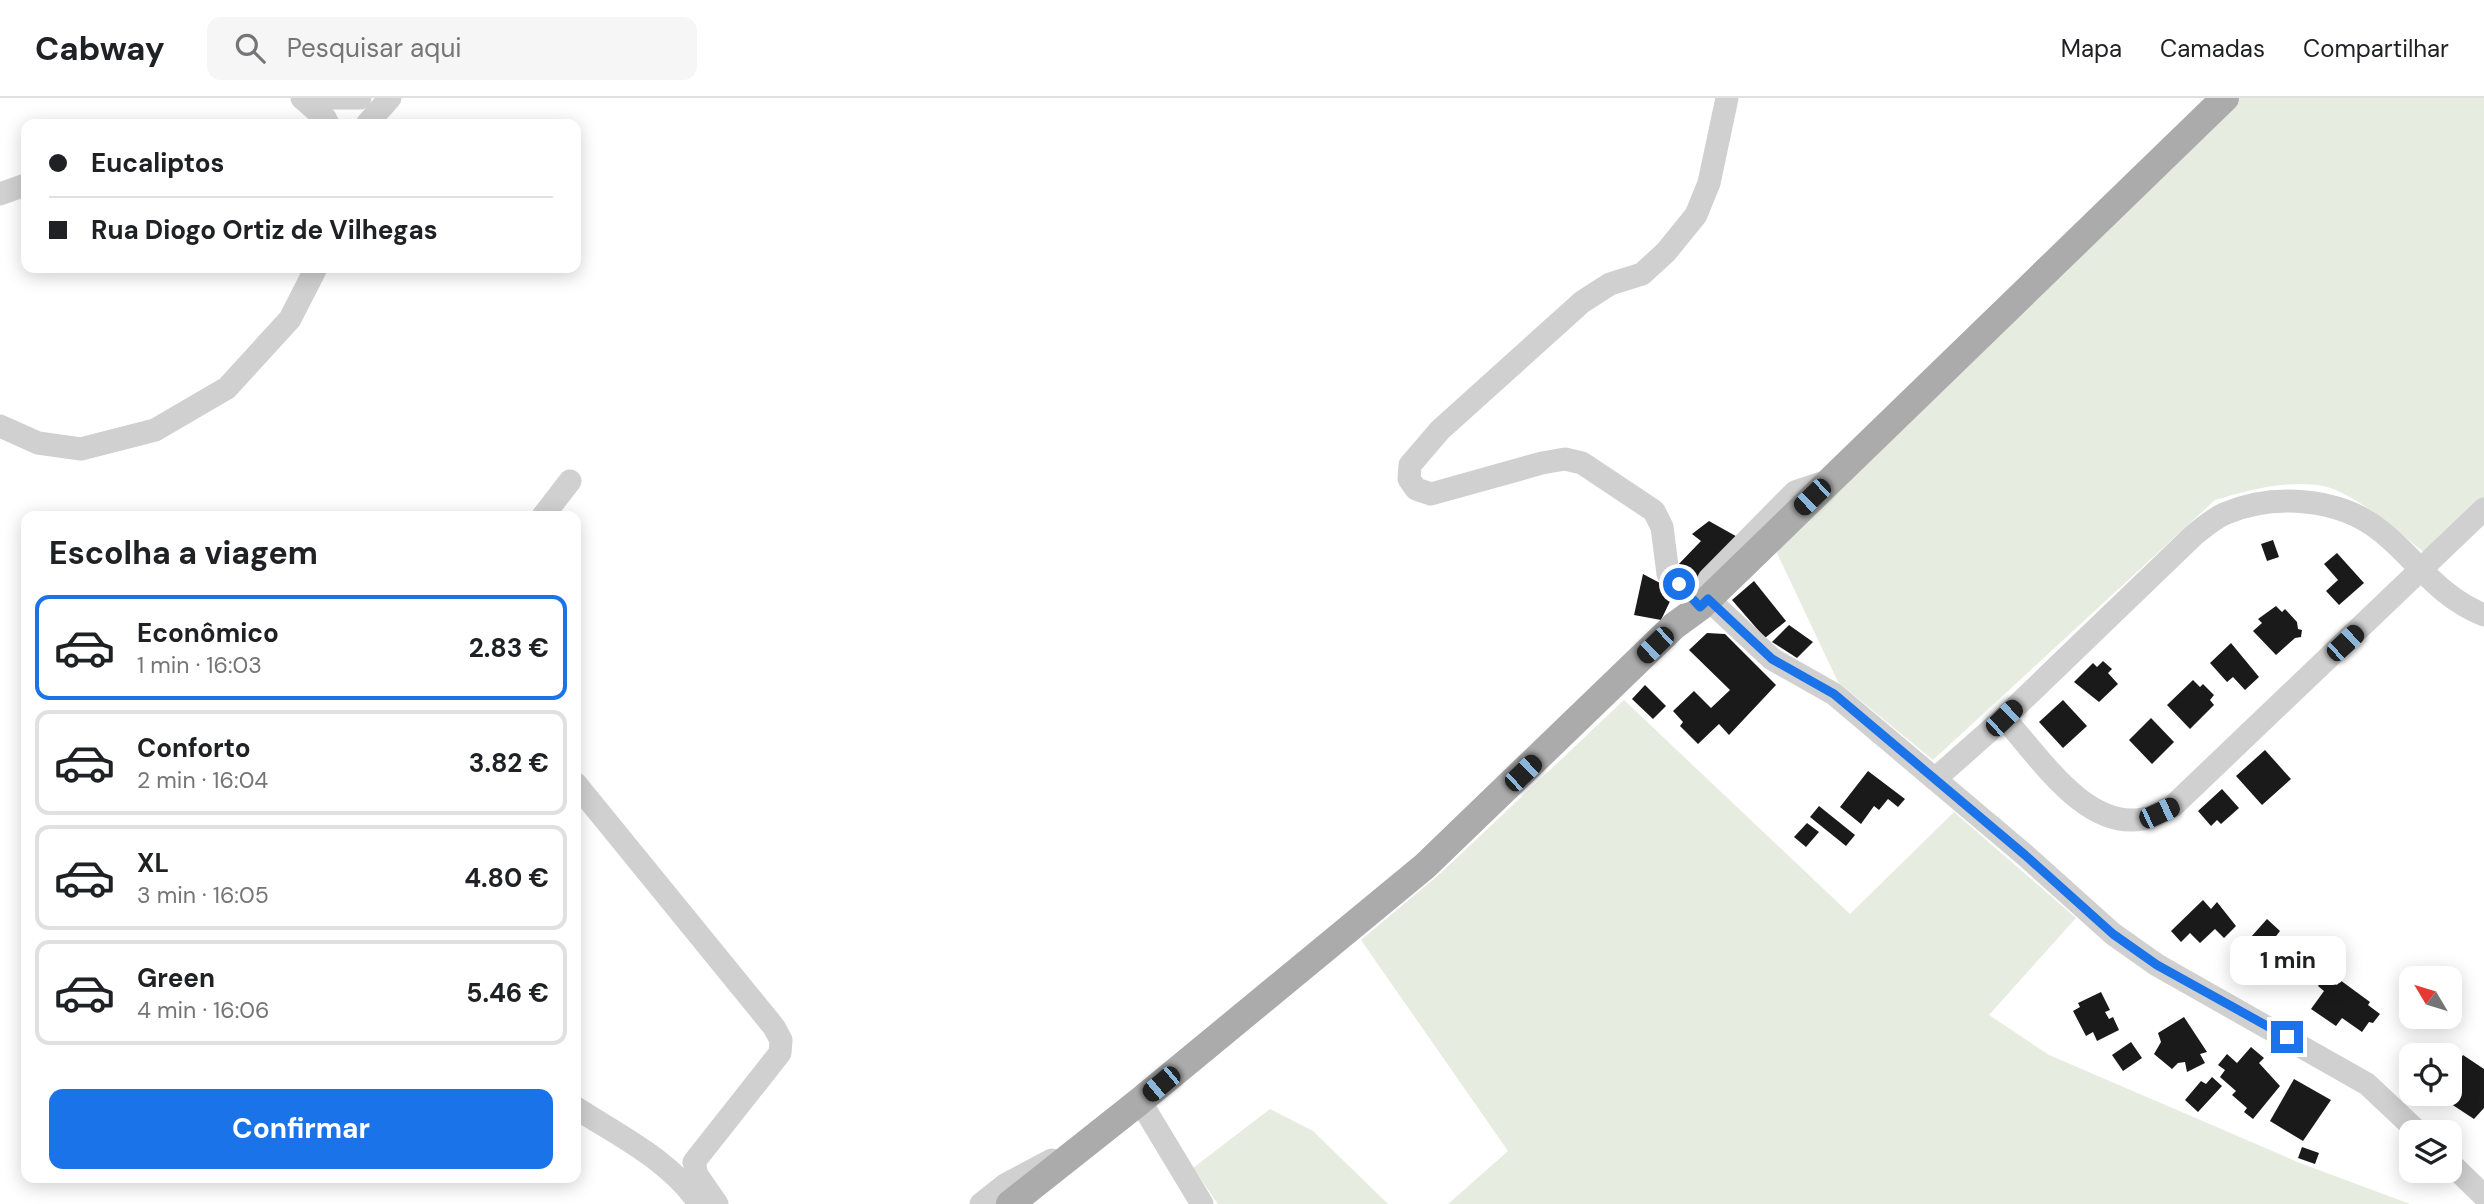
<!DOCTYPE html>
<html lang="pt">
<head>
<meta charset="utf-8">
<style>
	:root { --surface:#fff; --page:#f6f6f6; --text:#202124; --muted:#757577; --line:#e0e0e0; --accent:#1a73e8 }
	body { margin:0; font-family:"DM Sans",sans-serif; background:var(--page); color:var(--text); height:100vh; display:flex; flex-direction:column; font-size:26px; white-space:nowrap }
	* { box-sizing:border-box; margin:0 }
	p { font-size:23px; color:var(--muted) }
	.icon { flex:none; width:38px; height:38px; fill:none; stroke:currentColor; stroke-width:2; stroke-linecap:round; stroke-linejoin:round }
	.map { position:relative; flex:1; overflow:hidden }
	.sheet { position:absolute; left:21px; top:413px; width:560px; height:672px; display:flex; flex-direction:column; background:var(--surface); border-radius:14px; box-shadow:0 4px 18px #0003 }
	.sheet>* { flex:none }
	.banner { position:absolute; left:21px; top:21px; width:560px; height:154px; border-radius:14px; box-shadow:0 4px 18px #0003; display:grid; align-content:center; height:154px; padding:0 28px; background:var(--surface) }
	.needle { width:46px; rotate:308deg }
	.buttons { position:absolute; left:2399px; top:868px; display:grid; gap:14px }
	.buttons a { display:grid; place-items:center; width:63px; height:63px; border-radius:14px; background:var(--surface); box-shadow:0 4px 18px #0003; font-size:35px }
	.end { position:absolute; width:32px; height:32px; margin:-16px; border:9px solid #1a73e8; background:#fff; box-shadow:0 0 0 4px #fff }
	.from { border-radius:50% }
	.bubble { position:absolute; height:49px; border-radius:14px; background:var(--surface); box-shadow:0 4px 18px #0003; font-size:23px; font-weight:700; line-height:49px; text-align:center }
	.car { position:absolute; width:21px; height:42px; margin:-21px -10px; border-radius:9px; box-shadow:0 0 5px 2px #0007; background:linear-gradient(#222 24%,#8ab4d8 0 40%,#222 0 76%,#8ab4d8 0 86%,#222 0) }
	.banner b { display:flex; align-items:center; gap:24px; height:66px; font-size:26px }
	.banner b+b { border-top:2px solid var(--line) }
	.banner i { width:18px; height:18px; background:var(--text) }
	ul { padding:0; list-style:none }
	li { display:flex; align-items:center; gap:21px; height:105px; margin:0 14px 10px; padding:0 14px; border:4px solid var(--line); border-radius:14px }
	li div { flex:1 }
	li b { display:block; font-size:26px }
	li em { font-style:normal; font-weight:700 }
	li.current { border-color:var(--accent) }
	li>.icon { width:63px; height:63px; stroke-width:1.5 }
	h2 { padding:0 28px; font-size:32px; line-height:84px }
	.primary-button { display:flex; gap:14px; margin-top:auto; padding:14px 28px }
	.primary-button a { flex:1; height:80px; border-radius:14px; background:var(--accent); color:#fff; font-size:28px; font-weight:700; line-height:80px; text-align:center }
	header { display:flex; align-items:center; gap:42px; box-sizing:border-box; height:98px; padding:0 35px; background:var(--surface); border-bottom:2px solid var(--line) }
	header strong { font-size:33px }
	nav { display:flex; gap:38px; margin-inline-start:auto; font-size:24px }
	.search { width:490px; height:63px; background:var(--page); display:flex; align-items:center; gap:18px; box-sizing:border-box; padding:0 24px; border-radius:14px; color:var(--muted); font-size:26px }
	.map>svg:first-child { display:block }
</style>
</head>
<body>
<header>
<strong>Cabway</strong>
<div class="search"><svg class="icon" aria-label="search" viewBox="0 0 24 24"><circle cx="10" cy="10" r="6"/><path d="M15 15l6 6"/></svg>Pesquisar aqui</div>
<nav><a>Mapa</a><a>Camadas</a><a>Compartilhar</a></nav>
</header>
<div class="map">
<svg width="2484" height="1106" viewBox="0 0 2484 1106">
	<rect width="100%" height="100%" fill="#fff"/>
	<g fill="#e6ecdf">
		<path d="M2233,0H2484V401L2426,456C2399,435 2351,390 2317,387C2282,383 2248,392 2215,402L1933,662L1838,584L1776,453Z"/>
		<path d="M1624,602L1850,816L1954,714L2076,820L1989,917L2049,957L2300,1065L2410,1106H1448L1508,1053L1361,842L1442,774Z"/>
		<path d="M1270,1011L1313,1033L1388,1106H1218L1193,1070Z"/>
	</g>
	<g fill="#1a1a1a">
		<path d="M1709,423L1741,441L1694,491L1674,471L1701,443L1692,436Z"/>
		<path d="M2273,442L2279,459L2267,463L2261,446Z"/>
		<path d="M2337,455L2364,485L2339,507L2326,493L2338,482L2324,466Z"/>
		<path d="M1643,476L1675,493L1661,522L1634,517Z"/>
		<path d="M1754,483L1786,523L1765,540L1732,502Z"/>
		<path d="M2276,508L2282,514L2285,511L2297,524L2298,531L2302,532L2301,539L2295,540L2276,557L2253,533L2262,525L2258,521Z"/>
		<path d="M1789,527L1813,544L1797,560L1772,544Z"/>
		<path d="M1707,535L1725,536L1776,587L1729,637L1719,626L1698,646L1680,628L1683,624L1673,613L1694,593L1711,610L1730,592L1689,552Z"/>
		<path d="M2231,545L2259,579L2245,592L2233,579L2227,584L2210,565Z"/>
		<path d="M2103,563L2112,571L2108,575L2118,586L2099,604L2074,584L2093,565L2097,569Z"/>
		<path d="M2193,582L2200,589L2203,586L2214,597L2210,602L2214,607L2190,631L2167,607Z"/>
		<path d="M1645,587L1666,608L1653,621L1632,601Z"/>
		<path d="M2063,602L2087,628L2063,650L2039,624Z"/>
		<path d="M2151,620L2174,644L2152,666L2129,642Z"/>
		<path d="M2265,652L2291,681L2262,707L2236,678Z"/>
		<path d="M1868,673L1905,701L1898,709L1888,701L1879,712L1874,708L1861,726L1840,709Z"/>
		<path d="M2222,691L2239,710L2221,726L2217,722L2211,728L2198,713Z"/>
		<path d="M1819,708L1855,737L1846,748L1810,719Z"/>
		<path d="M1807,725L1819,734L1806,749L1794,739Z"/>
		<path d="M2203,802L2211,811L2217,804L2236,828L2224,840L2215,831L2200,845L2190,835L2181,844L2171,833Z"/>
		<path d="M2267,821L2280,833L2273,842L2289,856L2268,879L2263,874L2256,883L2241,869L2252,857L2247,852L2255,843L2251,839Z"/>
		<path d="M2325,878L2337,887L2340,882L2370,904L2368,907L2380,916L2373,925L2369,924L2362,934L2342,920L2336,928L2311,911L2324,893L2318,888Z"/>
		<path d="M2101,894L2110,912L2105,914L2109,921L2113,919L2119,932L2097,943L2093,934L2086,938L2073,913L2080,909L2078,905Z"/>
		<path d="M2184,919L2207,954L2200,956L2205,965L2187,974L2185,964L2178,965L2172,971L2154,956L2161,944L2158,935Z"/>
		<path d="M2131,944L2142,960L2123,973L2112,957Z"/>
		<path d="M2251,949L2264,960L2259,965L2280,988L2253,1021L2244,1014L2247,1010L2232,997L2236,993L2220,979L2225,972L2218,967L2227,956L2237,965Z"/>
		<path d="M2463,957L2484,971V1010L2474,1021L2442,1000L2445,996H2450V977Z"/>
		<path d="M2212,979L2222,988L2198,1014L2185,1002L2201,983L2206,986Z"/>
		<path d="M2294,981L2331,1002L2303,1043L2270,1023Z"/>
		<path d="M2302,1049L2319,1055L2315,1066L2298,1060Z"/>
	</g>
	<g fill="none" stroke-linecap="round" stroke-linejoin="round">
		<g stroke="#d0d0d0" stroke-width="23">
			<path d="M302,0L325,20L328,26"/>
			<path d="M317,0H360"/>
			<path d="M367,26L390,0"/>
			<path d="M0,96L25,87"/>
			<path d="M0,328L38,345L81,351L155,332L227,290L290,221L316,170"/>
			<path d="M543,418L570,383"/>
			<path d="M1708,501L1772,561L1834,596L2025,757L2113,836L2157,867L2367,986L2418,1034"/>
			<path d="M1700,509L1668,476L1662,429L1654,413L1582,365L1565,361L1542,365L1431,396L1416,391L1409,381L1410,367L1440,332L1582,204L1610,186L1642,176L1666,154L1696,117L1709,85L1727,0"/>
			<path d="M1700,509L1709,481L1795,394L1828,383"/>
			<path d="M2004,620C2039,658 2085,732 2143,721C2153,720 2164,712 2173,708L2484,411"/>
			<path d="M1935,681L2004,620L2194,437C2203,430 2213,421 2224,416C2273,395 2340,399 2382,434C2420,465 2436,497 2484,517"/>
			<path d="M576,686L774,929L781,942L780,955L694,1064L697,1077L717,1106"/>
			<path d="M1140,1003L1202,1106"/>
			<path d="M576,1010C621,1039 668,1061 699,1105"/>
			<path d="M2450,1065L2484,1098"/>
			<path d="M981,1106L1005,1087L1052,1062"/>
		</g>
		<path stroke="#ababab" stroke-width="28" d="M1010,1106L1140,1003L1425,768L1674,528L1700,509L2225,0"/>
	</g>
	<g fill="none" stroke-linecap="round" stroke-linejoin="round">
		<path stroke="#1a73e8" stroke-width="9" d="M1679,486L1700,509L1708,501L1772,561L1834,596L2025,757L2113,836L2157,867L2287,939"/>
	</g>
</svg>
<div class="buttons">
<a><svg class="needle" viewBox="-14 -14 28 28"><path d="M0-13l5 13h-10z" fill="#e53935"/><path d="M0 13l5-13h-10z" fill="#757577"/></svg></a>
<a><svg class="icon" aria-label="locate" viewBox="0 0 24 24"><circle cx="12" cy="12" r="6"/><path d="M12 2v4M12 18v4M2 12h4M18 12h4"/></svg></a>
<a><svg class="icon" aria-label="layers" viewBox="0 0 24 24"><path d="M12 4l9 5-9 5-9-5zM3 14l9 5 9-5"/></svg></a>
</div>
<i class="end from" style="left:1679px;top:486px"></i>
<i class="end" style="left:2287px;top:939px"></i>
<div class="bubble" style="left:2230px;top:838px;width:116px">1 min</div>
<i class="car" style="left:1812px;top:399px;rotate:226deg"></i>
<i class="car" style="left:2345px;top:545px;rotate:47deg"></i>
<i class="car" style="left:1655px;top:547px;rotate:226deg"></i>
<i class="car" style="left:2004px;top:620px;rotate:46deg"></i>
<i class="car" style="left:1523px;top:675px;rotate:46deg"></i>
<i class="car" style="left:2159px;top:715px;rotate:65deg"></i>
<i class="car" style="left:1161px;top:986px;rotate:230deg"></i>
<div class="banner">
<b><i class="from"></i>Eucaliptos</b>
<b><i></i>Rua Diogo Ortiz de Vilhegas</b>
</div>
<section class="sheet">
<h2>Escolha a viagem</h2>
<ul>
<li class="current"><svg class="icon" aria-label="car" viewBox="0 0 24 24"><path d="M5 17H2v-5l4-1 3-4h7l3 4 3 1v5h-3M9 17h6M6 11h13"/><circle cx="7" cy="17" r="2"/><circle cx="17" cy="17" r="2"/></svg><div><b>Econômico</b><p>1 min · 16:03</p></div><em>2.83 €</em></li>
<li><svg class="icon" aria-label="car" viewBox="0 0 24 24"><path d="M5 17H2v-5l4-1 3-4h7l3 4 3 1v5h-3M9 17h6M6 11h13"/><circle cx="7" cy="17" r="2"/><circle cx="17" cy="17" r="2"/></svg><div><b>Conforto</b><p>2 min · 16:04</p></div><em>3.82 €</em></li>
<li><svg class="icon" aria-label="car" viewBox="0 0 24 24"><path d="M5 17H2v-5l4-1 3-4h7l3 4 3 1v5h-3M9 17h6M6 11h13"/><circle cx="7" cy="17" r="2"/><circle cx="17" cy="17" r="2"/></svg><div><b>XL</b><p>3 min · 16:05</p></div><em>4.80 €</em></li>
<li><svg class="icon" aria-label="car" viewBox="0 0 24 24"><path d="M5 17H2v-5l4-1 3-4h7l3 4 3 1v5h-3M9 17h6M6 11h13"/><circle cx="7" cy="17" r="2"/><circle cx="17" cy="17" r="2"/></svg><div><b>Green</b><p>4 min · 16:06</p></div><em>5.46 €</em></li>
</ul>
<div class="primary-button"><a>Confirmar</a></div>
</section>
</div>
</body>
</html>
